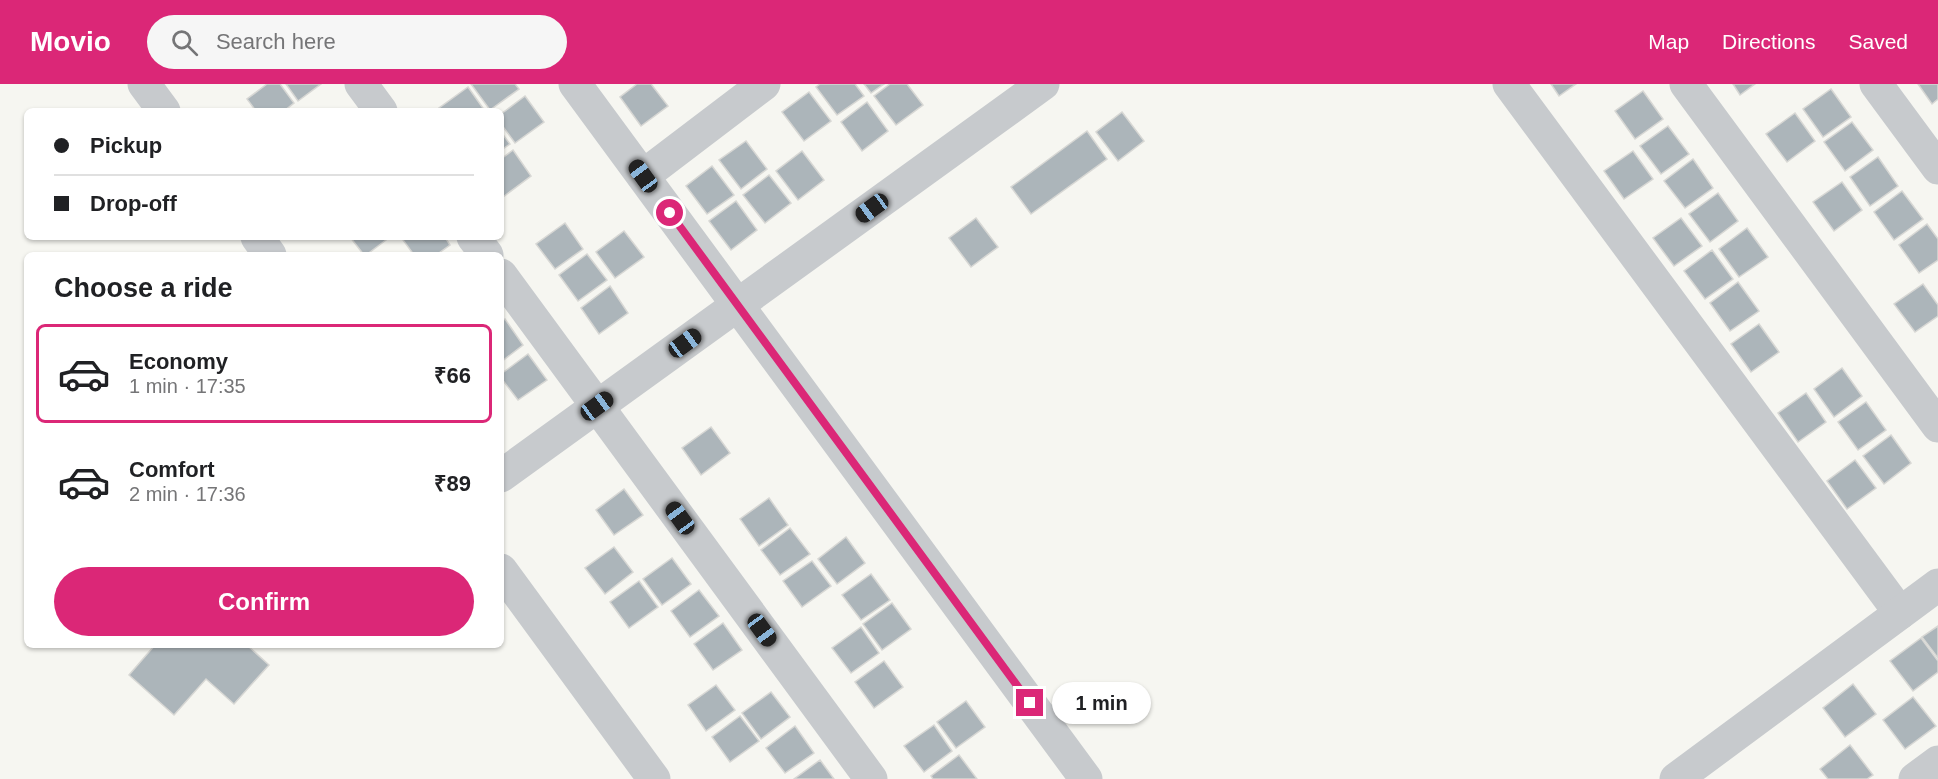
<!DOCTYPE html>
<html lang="en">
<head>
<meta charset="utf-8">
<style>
	:root { --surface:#fff; --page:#f6f6f6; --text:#202124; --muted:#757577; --line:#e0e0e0; --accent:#db2777 }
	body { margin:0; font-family:Arial,sans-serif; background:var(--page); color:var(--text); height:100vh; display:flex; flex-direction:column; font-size:22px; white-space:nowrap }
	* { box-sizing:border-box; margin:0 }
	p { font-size:20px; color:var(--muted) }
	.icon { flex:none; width:33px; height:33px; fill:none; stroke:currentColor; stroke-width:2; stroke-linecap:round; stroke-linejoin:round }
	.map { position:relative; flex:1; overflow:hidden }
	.drawer { position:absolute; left:24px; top:168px; width:480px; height:396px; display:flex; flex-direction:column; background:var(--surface); border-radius:9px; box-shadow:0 2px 4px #0004 }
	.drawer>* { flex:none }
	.guide { position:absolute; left:24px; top:24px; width:480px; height:132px; border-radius:9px; box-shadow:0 2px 4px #0004; display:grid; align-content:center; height:132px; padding:0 30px; background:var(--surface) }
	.end { position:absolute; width:27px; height:27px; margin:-14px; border:8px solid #db2777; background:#fff; box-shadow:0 0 0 3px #fff }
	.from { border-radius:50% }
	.bubble { position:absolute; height:42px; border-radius:21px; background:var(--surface); box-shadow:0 2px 4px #0004; font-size:20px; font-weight:800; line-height:42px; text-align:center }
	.car { position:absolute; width:18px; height:36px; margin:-18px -9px; border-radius:8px; box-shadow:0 0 4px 2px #0007; background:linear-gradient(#222 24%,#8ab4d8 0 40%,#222 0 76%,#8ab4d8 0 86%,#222 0) }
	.guide b { display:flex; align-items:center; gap:21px; height:57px; font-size:22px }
	.guide b+b { border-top:2px solid var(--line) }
	.guide i { width:15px; height:15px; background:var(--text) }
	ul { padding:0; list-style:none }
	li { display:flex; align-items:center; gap:18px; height:99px; margin:0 12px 9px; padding:0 18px; border:3px solid transparent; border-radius:9px }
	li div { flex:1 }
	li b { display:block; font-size:22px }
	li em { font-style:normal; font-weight:800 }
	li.active { border-color:var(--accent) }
	li>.icon { width:54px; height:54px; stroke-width:1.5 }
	h2 { padding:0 30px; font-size:27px; line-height:72px }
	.primary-button { display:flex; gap:12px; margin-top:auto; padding:12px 30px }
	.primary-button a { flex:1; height:69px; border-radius:36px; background:var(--accent); color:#fff; font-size:24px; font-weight:800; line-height:69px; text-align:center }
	header { display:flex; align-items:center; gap:36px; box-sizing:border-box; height:84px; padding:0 30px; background:var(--accent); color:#fff }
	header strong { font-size:28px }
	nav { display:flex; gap:33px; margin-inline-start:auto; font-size:21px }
	.search { width:420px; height:54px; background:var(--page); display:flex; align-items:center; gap:15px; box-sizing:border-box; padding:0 21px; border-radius:33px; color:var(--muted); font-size:22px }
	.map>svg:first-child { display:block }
</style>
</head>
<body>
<header>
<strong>Movio</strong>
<div class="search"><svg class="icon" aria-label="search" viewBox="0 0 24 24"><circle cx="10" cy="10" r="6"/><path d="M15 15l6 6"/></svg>Search here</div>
<nav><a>Map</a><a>Directions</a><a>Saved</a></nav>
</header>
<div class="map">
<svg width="1938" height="695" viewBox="0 0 1938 695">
	<rect width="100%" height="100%" fill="#f6f6f1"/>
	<g fill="#acb5ba" stroke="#d7d7d4" stroke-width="1.5">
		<path d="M267,0H280L294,19L284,27H256L247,15Z"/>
		<path d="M286,0H321L298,17Z"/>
		<path d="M471,0H515L519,5L490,26Z"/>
		<path d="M637,0H651L668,22L641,42L620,13Z"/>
		<path d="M820,0H855L864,12L837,31L816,3Z"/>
		<path d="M864,0H884L871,9Z"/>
		<path d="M890,0H907L923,21L896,41L874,12Z"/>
		<path d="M1551,0H1576L1559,12Z"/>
		<path d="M1733,0H1755L1740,11Z"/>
		<path d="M1918,0H1938V15L1932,20Z"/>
		<path d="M468,3L485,27H441L439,24Z"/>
		<path d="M1831,5L1851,33L1823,53L1803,25Z"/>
		<path d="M1643,7L1663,35L1635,55L1615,27Z"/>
		<path d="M809,8L831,37L804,57L782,28Z"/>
		<path d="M525,12L544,38L515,59L501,40V30Z"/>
		<path d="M867,18L888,47L862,67L841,38Z"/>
		<path d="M1122,28L1144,57L1118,77L1096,48Z"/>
		<path d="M1795,29L1815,57L1787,78L1766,50Z"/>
		<path d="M1852,38L1873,66L1845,87L1824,58Z"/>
		<path d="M1668,42L1689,70L1661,90L1640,62Z"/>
		<path d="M1087,47L1107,75L1031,130L1011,103Z"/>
		<path d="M501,48L510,60L501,66Z"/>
		<path d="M746,57L767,85L741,105L719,76Z"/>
		<path d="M513,66L531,92L503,113L501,111V75Z"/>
		<path d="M802,67L824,96L798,116L776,87Z"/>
		<path d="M1633,67L1653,95L1624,115L1604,87Z"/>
		<path d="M1878,73L1898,102L1870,122L1850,93Z"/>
		<path d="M1693,75L1713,104L1685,124L1664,97Z"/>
		<path d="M712,82L734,111L707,130L686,102Z"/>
		<path d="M769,91L791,119L765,139L743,111Z"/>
		<path d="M1842,98L1862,126L1834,147L1813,118Z"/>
		<path d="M1902,107L1923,135L1894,156L1874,128Z"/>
		<path d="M1718,109L1738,137L1710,158L1689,130Z"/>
		<path d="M736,117L757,146L731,166L709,137Z"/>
		<path d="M976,134L998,163L971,183L949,154Z"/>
		<path d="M1681,134L1702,162L1674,182L1653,154Z"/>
		<path d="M565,139L583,165L555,185L536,160Z"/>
		<path d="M1927,140L1938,155V176L1919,189L1899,161Z"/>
		<path d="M1747,144L1768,173L1739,193L1719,165Z"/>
		<path d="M624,147L644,173L615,194L596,168Z"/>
		<path d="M350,153H390L366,171H364Z"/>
		<path d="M407,153H445L450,161L436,171H414L403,156Z"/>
		<path d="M1712,166L1733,195L1705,215L1684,187Z"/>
		<path d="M587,170L607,196L578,217L559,191Z"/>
		<path d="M1738,198L1759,227L1730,247L1710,219Z"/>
		<path d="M1923,200L1938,221V232L1915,248L1894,220Z"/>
		<path d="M610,202L628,229L599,250L581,224Z"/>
		<path d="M505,235L523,261L501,278V238Z"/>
		<path d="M1759,240L1779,268L1751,288L1731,260Z"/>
		<path d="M528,270L547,296L518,316L501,294V290Z"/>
		<path d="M1842,284L1862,312L1834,333L1814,305Z"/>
		<path d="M1806,309L1826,338L1798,358L1778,329Z"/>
		<path d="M1866,318L1886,346L1858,366L1838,338Z"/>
		<path d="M711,343L730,369L701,391L682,364Z"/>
		<path d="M1891,351L1911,379L1884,400L1863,372Z"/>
		<path d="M1855,376L1876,404L1847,425L1827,397Z"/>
		<path d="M624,405L643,431L614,451L596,426Z"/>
		<path d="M769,414L788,441L759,462L740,435Z"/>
		<path d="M790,444L810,470L780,491L761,466Z"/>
		<path d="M846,453L865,479L837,500L818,475Z"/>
		<path d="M614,463L633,488L605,510L585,484Z"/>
		<path d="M672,474L691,500L662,521L643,495Z"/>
		<path d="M812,477L831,502L802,523L783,497Z"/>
		<path d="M871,490L890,516L861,536L842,511Z"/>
		<path d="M639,497L658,523L629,544L610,518Z"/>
		<path d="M699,506L719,532L690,553L671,527Z"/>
		<path d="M892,519L911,545L882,566L863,540Z"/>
		<path d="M723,539L742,566L713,586L694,560Z"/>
		<path d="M1938,542V574L1922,553Z"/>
		<path d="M861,543L879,569L851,589L832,564Z"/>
		<path d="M1921,554L1938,577V588L1913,607L1890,577Z"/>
		<path d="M155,561H247L269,581L234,620L206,595L174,631L129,591Z"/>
		<path d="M884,577L903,603L874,624L855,598Z"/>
		<path d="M1853,600L1876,630L1845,653L1823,624Z"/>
		<path d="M716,601L735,626L706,647L688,621Z"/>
		<path d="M771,608L790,633L761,655L742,629Z"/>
		<path d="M1913,613L1936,642L1905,665L1883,636Z"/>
		<path d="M966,617L985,643L956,664L937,638Z"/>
		<path d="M740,632L759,657L730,678L712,653Z"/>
		<path d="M934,641L952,667L924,688L904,662Z"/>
		<path d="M795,642L814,669L785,689L766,664Z"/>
		<path d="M1850,661L1873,691L1867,695H1828L1820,685Z"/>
		<path d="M959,671L977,695H933L931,692Z"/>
		<path d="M820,676L834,695H794Z"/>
	</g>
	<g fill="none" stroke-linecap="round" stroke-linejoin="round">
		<g stroke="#c7cacd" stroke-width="33">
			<path d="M144,0L164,27"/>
			<path d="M361,0L381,27"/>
			<path d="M575,0L1086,695"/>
			<path d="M1509,0L1900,529"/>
			<path d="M1686,0L1938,342"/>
			<path d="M1876,0L1938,84"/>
			<path d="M643,92L764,0"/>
			<path d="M257,153L270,171"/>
			<path d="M473,153L487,171"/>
			<path d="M501,191L871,695"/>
			<path d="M501,392L1043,0"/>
			<path d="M501,486L654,695"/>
			<path d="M1676,695L1938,501"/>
			<path d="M1915,695L1938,678"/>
		</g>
	</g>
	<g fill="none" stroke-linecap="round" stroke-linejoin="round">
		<path stroke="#db2777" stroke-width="8" d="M670,129L1030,619"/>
	</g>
</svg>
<i class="end from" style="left:670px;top:129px"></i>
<i class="end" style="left:1030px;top:619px"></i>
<div class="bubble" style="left:1052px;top:598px;width:99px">1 min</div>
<i class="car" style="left:643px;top:92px;rotate:324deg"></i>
<i class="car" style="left:872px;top:124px;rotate:234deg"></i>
<i class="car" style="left:685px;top:259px;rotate:54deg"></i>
<i class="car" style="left:597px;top:322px;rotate:54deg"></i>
<i class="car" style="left:680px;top:434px;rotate:324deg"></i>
<i class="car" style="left:762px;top:546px;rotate:144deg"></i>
<div class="guide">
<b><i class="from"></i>Pickup</b>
<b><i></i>Drop-off</b>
</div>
<section class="drawer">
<h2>Choose a ride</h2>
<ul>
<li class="active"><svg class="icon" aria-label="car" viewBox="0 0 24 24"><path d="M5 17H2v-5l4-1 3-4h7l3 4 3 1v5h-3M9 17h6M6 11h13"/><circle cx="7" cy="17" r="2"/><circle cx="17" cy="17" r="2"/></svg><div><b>Economy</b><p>1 min · 17:35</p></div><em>₹66</em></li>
<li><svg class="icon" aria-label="car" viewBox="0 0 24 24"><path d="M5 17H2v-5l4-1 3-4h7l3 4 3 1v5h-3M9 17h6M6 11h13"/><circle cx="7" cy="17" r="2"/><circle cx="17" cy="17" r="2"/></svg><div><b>Comfort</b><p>2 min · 17:36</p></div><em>₹89</em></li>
</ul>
<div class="primary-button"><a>Confirm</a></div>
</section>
</div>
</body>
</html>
